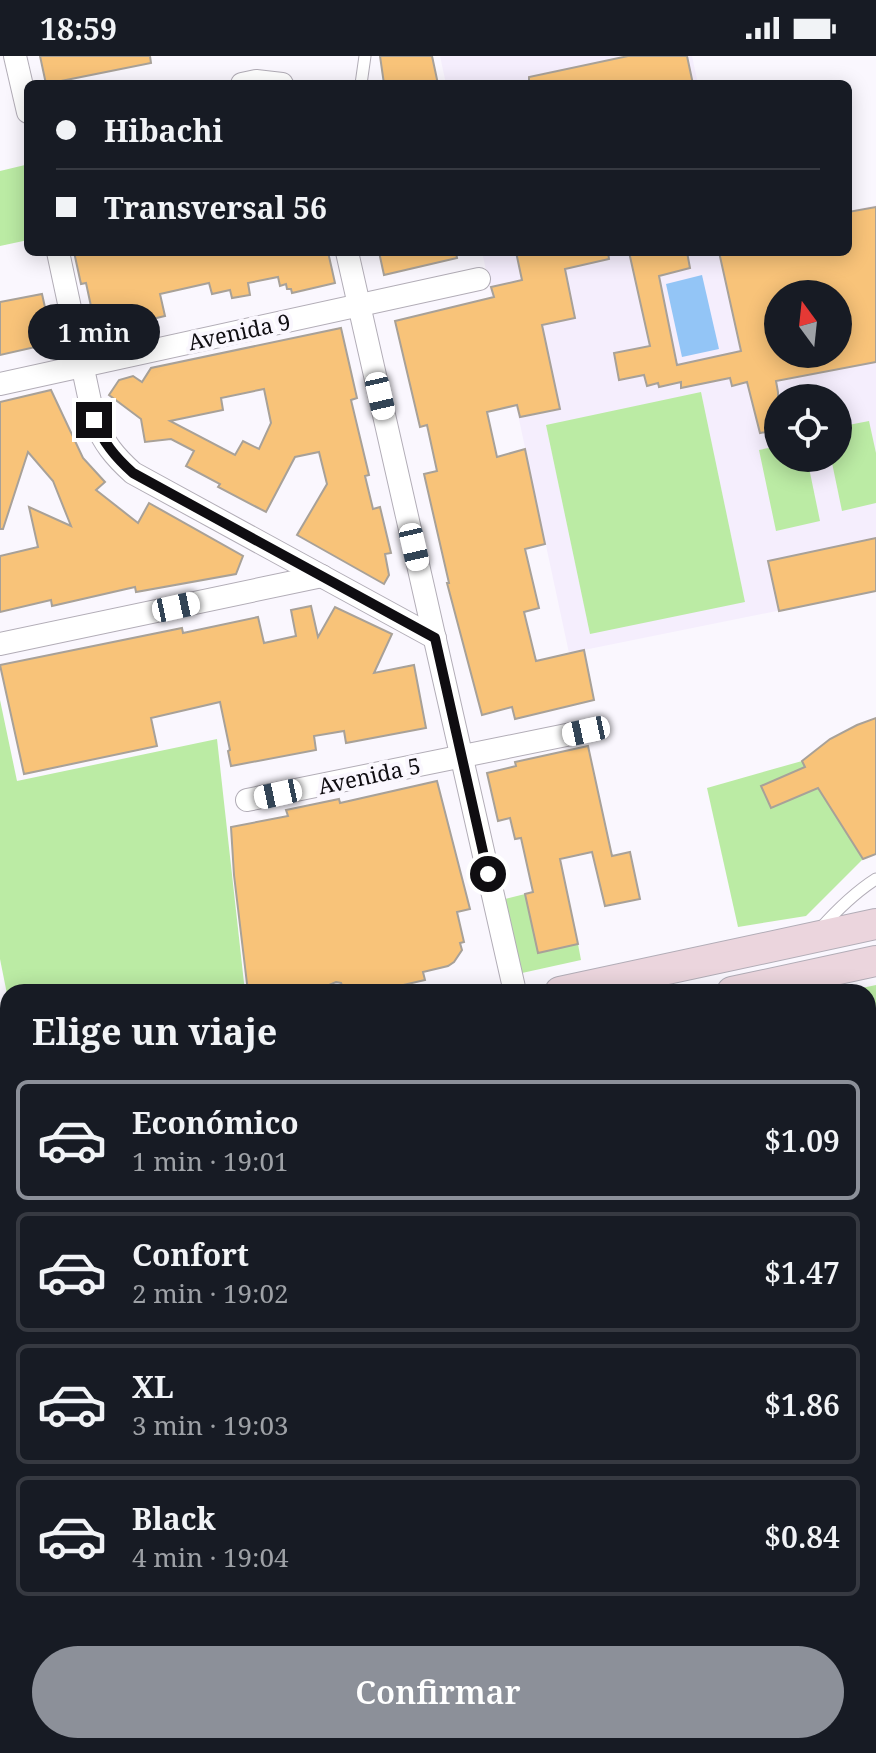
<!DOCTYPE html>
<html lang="es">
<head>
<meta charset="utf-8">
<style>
	:root { --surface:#171b24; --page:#20242c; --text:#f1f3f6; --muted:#9ea1a6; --line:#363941; --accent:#8c9099 }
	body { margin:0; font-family:"Noto Serif",serif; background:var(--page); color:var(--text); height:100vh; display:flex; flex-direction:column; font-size:30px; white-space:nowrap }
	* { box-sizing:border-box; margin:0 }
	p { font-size:26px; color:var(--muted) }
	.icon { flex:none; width:44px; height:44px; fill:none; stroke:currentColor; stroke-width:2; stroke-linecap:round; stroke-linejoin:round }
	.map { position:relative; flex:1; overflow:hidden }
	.side { position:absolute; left:0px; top:928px; width:876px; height:770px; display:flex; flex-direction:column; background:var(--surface); border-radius:24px 24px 0 0; box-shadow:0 4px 20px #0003 }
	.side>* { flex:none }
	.top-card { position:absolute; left:24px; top:24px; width:828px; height:176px; border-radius:12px; box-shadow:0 4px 20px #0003; display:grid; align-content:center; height:176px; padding:0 32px; background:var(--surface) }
	.needle { width:52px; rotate:345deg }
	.buttons { position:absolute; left:764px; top:224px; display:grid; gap:16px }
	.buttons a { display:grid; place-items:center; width:88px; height:88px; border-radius:50%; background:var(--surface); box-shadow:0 4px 20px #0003; font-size:40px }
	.end { position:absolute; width:36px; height:36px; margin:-18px; border:10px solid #0f0d11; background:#fff; box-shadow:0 0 0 4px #fff }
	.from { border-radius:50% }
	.bubble { position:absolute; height:56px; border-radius:28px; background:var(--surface); box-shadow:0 4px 20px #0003; font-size:26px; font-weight:600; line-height:56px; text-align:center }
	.car { position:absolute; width:24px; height:48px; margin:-24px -12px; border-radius:10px; box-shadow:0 0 6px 2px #0007; background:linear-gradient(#fff 24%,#345 0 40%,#fff 0 76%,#345 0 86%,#fff 0) }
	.top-card b { display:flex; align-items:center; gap:28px; height:76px; font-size:30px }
	.top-card b+b { border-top:2px solid var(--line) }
	.top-card i { width:20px; height:20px; background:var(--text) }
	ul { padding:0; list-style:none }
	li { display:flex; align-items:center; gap:24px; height:120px; margin:0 16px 12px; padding:0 16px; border:4px solid var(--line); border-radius:12px }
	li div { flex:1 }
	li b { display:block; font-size:30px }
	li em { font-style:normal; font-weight:600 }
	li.current { border-color:var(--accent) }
	li>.icon { width:72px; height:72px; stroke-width:1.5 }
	h2 { padding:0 32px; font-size:36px; line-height:96px }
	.button { display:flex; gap:16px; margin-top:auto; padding:16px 32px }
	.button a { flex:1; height:92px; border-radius:48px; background:var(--accent); color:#fff; font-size:32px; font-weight:600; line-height:92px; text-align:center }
	.status { display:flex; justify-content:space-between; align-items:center; height:56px; padding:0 40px; background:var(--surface); direction:ltr }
	.status svg { height:22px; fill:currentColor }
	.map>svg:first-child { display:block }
</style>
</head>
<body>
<div class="status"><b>18:59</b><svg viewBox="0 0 49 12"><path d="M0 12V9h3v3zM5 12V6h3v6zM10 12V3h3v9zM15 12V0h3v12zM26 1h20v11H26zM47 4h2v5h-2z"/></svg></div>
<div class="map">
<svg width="876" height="1697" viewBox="0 0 876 1697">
	<rect width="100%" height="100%" fill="#faf7fe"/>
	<g fill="#f5eefd" fill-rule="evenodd">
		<path d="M440,0H692L698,28H446Z"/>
		<path d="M876,149V535L569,597L505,298L491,242L489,228L482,196H848V155ZM778,238H838V298H778ZM778,342H838V402H778Z"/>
	</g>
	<g fill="#bbeba4">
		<path d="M25,109L28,122V184L0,190V115Z"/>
		<path d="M701,336L745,546L590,578L546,369Z"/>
		<path d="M869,365L876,397V447L842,455L831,402H838V371Z"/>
		<path d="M778,390V402H807L820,465L776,475L759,394Z"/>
		<path d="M0,644L17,725L217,683L245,936H8V943L0,903Z"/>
		<path d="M802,705L863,803L806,860L738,871L707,732Z"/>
		<path d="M525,838L578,888L581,904L522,917L505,843Z"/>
		<path d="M876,929V1697H0V1114L8,1112V1690H868V936H843Z"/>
	</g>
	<path fill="#93c5f6" d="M702,219L719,293L682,301L666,228Z"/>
	<g fill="#f8c379" stroke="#a8a198" stroke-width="2" fill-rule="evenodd">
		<path d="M40,0H150L151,7L46,28Z"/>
		<path d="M380,0H432L438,28H384Z"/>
		<path d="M628,0H687L693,28H529V21Z"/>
		<path d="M876,151V306L776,325L778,336V374L760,377L747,326L732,330L730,322L681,332V326L659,331L658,327L647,330L644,319L619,324L614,297L650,290L629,196H687L690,212L659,220L677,309L741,295L719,196H848V156ZM778,238H838V298H778Z"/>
		<path d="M74,196H328L335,227L292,237L291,233H287L286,228L280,230L278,221L248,227L250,239L232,242L230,234L212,238L209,227L160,238L165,260L144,265L145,268L97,278L86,227L81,228Z"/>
		<path d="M379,196H456L457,202L384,219Z"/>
		<path d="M516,196H608L609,203L565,213L575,262L542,269L560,353L520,361L517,349L487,356L497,401L525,393L545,488L525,493L539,552L524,556L536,605L584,594L594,644L515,663L512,651L482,659L447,527H449L424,418L437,415L427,369L420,371L395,265L494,241L491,231L522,224Z"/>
		<path d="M42,238L53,287L0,299V246Z"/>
		<path d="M341,272L357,342L351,344L369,419L365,420L373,453L380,451L391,497L385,498L389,519L384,528L297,479L327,428L319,396L295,401L266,456L218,431L220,428L186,410L194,395L171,383L145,386L141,363L109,339L119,324L133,320L142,326L151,312ZM264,333L271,367L259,393L243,385L235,399L170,365L223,354L221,342Z"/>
		<path d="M51,334L83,402L105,426L96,434L138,467L149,447L243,500L236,518L136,536L135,531L52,550L51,544L0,556V500L38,491L29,451L71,470L53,425L28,396L3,473H0V346Z"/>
		<path d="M876,482V535L779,555L768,505Z"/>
		<path d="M311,550L318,581L335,551L392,578L374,617L414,609L426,672L346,687L344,675L314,680L316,694L231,710L228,695L230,694L220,646L151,662L157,690L24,718L0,609L182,572L183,577L258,561L264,587L296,580L291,554Z"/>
		<path d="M876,662V798L863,803L818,732L771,752L761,730L805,711L802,705L830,683L857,669Z"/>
		<path d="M588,690L612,800L630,796L640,843L605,850L592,796L560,803L578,888L538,897L525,838L533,836L521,782L515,783L510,762L498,765L487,717L516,710L515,706Z"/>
		<path d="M437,725L470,853L457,856L464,886L460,887L462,894L454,906L448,910L423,916L425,924L373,936H345L341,927L336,926L329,929L328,936H248L234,819L231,771L288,760L286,754L339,743L340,747Z"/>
	</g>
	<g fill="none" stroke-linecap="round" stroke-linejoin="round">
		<g stroke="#b2adb7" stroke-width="13">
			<g id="lane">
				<path d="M361,28L365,0"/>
				<path d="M820,873C837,854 854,837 876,823"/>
				<path d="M336,934L337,936"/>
				<path d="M868,978L876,980"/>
				<path d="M868,1006L876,1004"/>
				<path d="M868,1070L876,1064"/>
				<path d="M868,1497L876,1490"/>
				<path d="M868,1525L876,1518"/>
				<path d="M738,1697L741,1690"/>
				<path d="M762,1697L765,1690"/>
			</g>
		</g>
		<g stroke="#b2adb7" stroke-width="24">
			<g id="street">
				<path d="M15,0L28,56"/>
				<path d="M242,28L256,25L282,28"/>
				<path d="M58,196L94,364C104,387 114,400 133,417L435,582"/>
				<path d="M347,196L515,936"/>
				<path d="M0,328L479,223"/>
				<path d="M0,588L322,520"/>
				<path d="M247,744L586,675"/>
			</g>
		</g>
		<g stroke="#b2adb7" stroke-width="32">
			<g id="secondary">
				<path d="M560,936L876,868"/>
				<path d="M732,936L876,905"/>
				<path d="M0,1056L8,1054"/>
				<path d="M0,1091L8,1089"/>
			</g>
		</g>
		<g stroke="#959399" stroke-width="4" stroke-dasharray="8 4" stroke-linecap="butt">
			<path d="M868,1115L876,1112"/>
			<path d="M0,1142L8,1131"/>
			<path d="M0,1205L8,1275"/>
			<path d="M82,1690L98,1697"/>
			<path d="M655,1697L658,1690"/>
		</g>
		<use href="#lane" stroke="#fff" stroke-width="11"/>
		<use href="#street" stroke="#fff" stroke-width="22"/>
		<use href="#secondary" stroke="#ebd5dd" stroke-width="30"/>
	</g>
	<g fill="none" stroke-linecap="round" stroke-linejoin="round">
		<path stroke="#0f0d11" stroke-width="10" d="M94,364C103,386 115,401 133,417L435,582L488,818"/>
	</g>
	<g text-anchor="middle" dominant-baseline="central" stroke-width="8" stroke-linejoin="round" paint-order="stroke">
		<g font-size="22" fill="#0f0d11" stroke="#faf7fe">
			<text transform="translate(239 275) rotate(-12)">Avenida 9</text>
			<text transform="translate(369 719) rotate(-12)">Avenida 5</text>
		</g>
	</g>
</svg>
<div class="buttons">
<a><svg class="needle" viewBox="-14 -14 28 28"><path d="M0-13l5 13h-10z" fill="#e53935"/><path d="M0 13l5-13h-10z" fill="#9ea1a6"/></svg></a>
<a><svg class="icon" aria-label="locate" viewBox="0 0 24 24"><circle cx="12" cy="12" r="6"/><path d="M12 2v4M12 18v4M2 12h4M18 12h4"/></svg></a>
</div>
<i class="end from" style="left:488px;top:818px"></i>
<i class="end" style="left:94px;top:364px"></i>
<div class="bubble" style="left:28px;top:248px;width:132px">1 min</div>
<i class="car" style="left:380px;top:340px;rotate:167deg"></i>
<i class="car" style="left:414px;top:491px;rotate:167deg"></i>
<i class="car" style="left:176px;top:551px;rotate:78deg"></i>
<i class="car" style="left:586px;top:675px;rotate:258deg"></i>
<i class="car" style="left:278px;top:738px;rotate:258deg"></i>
<div class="top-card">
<b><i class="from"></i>Hibachi</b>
<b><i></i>Transversal 56</b>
</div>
<section class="side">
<h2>Elige un viaje</h2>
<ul>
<li class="current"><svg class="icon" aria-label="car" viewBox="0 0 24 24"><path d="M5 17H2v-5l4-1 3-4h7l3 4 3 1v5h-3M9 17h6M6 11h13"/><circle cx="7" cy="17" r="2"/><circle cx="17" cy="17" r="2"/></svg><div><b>Económico</b><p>1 min · 19:01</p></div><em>$1.09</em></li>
<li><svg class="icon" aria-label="car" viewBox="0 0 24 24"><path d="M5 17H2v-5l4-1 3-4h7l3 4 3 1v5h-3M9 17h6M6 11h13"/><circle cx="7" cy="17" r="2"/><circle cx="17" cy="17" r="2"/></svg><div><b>Confort</b><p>2 min · 19:02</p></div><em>$1.47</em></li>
<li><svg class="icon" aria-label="car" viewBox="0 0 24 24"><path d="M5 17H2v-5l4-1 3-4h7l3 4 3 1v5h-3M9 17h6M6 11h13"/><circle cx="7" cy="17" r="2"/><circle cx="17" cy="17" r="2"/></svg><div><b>XL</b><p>3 min · 19:03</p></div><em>$1.86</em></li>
<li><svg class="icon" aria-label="car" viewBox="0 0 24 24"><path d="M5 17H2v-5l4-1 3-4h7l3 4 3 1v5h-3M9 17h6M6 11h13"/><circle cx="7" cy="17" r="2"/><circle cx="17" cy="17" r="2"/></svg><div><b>Black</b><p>4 min · 19:04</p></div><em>$0.84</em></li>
</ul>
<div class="button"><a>Confirmar</a></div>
</section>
</div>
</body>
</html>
